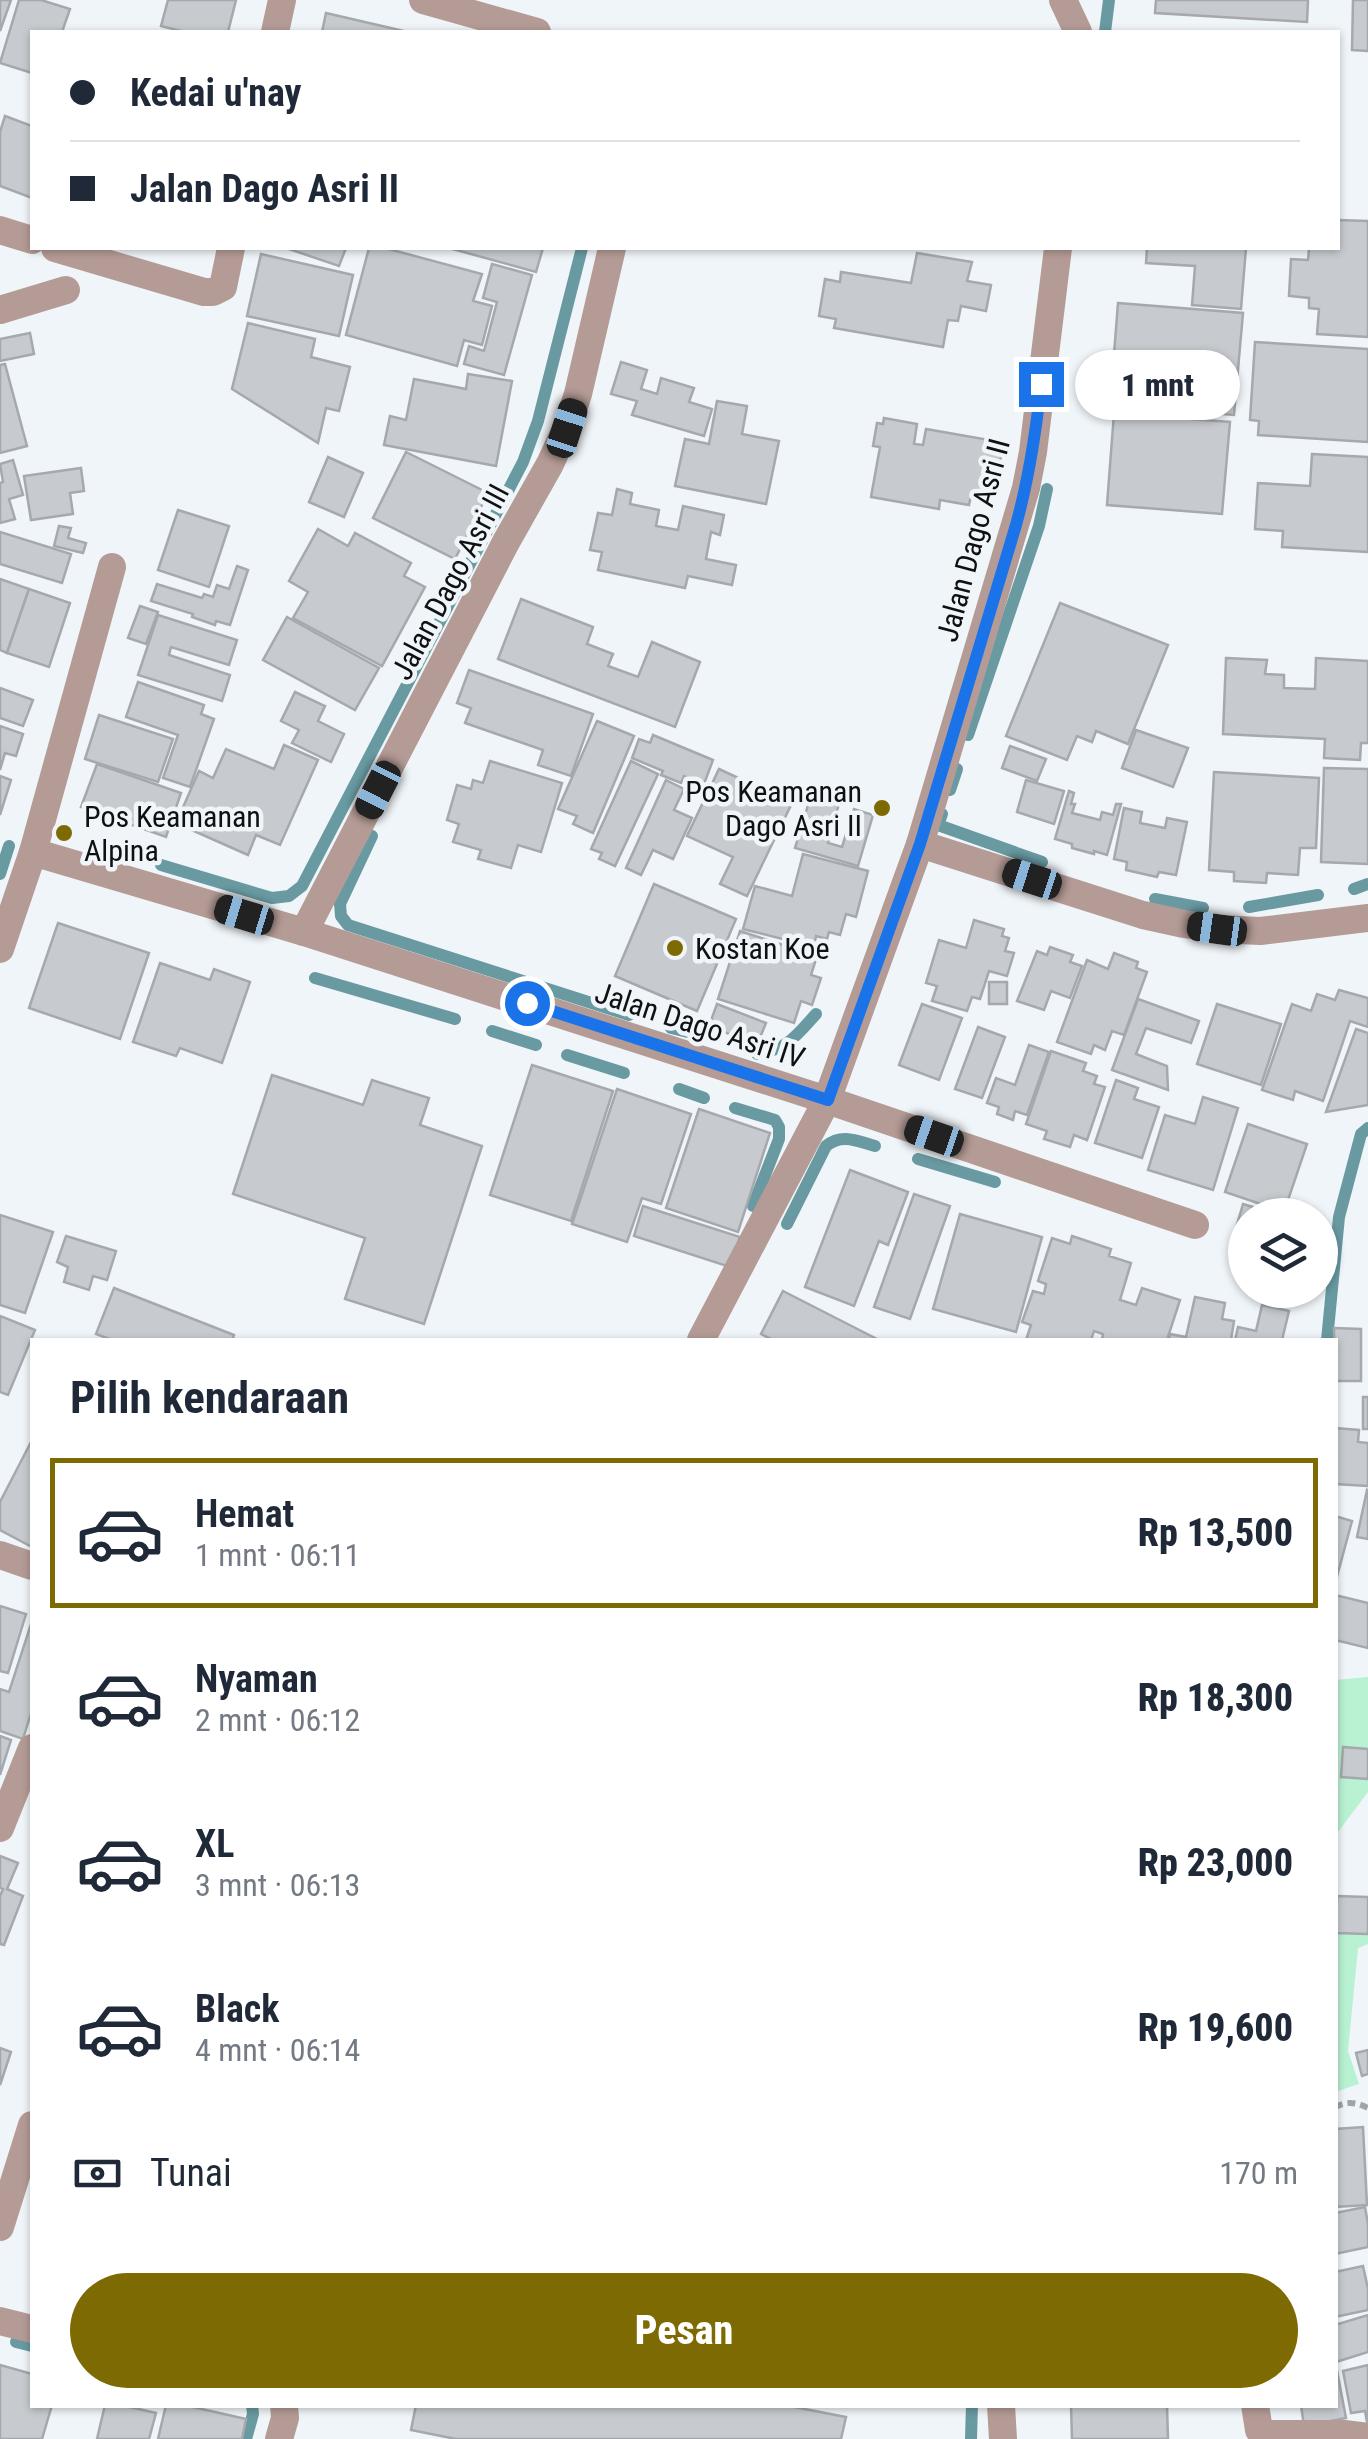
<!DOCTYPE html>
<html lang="id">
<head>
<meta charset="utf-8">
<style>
	:root { --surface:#fff; --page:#f2f2f3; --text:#1f2937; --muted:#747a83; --line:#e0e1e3; --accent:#7e6a03 }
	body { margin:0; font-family:"Roboto Condensed",sans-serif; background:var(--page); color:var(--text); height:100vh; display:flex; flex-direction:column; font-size:38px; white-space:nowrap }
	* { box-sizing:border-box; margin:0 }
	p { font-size:32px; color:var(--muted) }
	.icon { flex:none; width:55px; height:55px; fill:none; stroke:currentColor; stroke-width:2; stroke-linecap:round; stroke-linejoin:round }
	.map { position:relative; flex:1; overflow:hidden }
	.side { position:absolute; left:30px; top:1338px; width:1308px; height:1070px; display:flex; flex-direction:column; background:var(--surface); border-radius:0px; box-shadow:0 2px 8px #0004 }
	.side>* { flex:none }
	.hud { position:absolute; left:30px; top:30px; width:1310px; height:220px; border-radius:0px; box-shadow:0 2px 8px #0004; display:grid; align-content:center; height:220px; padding:0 40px; background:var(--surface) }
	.fabs { position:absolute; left:1228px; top:1198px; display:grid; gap:20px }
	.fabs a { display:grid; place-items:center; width:110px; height:110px; border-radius:50%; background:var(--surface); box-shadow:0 2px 8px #0004; font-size:50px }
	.end { position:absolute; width:45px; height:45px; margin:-22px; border:12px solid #1a73e8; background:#fff; box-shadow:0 0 0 5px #fff }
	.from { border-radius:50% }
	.bubble { position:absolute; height:70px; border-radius:35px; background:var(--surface); box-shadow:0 2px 8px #0004; font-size:32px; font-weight:800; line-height:70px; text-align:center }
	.car { position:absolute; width:30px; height:60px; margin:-30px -15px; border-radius:12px; box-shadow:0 0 8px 2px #0007; background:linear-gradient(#222 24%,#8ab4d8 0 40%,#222 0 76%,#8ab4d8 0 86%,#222 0) }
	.hud b { display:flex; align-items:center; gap:35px; height:95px; font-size:38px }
	.hud b+b { border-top:2px solid var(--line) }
	.hud i { width:25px; height:25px; background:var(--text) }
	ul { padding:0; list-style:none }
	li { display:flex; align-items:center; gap:30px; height:150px; margin:0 20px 15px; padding:0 20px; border:5px solid transparent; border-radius:0px }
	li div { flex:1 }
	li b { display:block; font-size:38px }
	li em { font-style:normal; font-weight:800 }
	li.current { border-color:var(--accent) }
	li>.icon { width:90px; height:90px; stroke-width:1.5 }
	h2 { padding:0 40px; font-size:45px; line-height:120px }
	.pay { display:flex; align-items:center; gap:25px; height:110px; padding:0 40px; font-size:38px }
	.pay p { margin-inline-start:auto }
	.button { display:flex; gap:20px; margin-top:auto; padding:20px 40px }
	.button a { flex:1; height:115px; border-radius:60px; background:var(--accent); color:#fff; font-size:40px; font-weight:800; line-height:115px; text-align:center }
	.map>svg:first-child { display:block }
</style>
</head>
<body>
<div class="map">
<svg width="1368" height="2439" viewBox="0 0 1368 2439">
	<rect width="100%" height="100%" fill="#f0f5f9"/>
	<g fill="#b9f1d3">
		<path d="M1368,1677V1792L1335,1836V1680Z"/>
		<path d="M1335,1906L1368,1910V1944L1358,1948L1348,2051L1359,2084L1335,2092Z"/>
	</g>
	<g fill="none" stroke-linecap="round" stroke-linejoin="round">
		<g stroke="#699aa2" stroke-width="12">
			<path d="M1105,32L1109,0"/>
			<path d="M968,735L1039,526L1047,489"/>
			<path d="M950,790L957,769"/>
			<path d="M942,814L938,825L1042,862"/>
			<path d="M372,836L340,904L341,916L348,925L629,1015"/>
			<path d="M161,865L272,898L289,896L302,886L523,462L538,421L582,248"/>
			<path d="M0,874L9,846"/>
			<path d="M1354,889L1368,884"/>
			<path d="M1155,899L1203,908"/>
			<path d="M1249,907L1318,895"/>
			<path d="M315,978L455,1019"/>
			<path d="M671,1028L696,1034"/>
			<path d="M492,1031L536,1045"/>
			<path d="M757,1054C788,1049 796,1036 816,1014"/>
			<path d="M567,1055L624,1073"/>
			<path d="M679,1089L704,1098"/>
			<path d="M735,1108L775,1120L779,1127V1139L753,1206"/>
			<path d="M918,1159L995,1182"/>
			<path d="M787,1224L826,1146C842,1133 857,1141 875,1146"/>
			<path d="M1327,1340L1339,1217L1361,1134L1368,1128"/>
			<path d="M16,2342L32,2346"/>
			<path d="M246,2439L253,2414L252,2405"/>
			<path d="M971,2439L972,2405"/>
		</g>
	</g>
	<g fill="#c7cbcf" stroke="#a5a9ad" stroke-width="2.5">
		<path d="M0,0H11L0,31Z"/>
		<path d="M19,0H41L70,9L62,32H32V73L0,63Z"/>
		<path d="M168,0H236L228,32H185L161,26Z"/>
		<path d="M1156,0H1308L1307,22L1155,13Z"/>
		<path d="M1353,0H1368V51L1352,50Z"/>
		<path d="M326,13L408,32H322Z"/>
		<path d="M5,116L32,126V198L0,186V132Z"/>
		<path d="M1338,220L1368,221V337L1317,334L1319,309L1309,308V298L1289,296L1291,259L1308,260L1309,248H1338Z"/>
		<path d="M286,248H346L339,266Z"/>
		<path d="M369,248H385L482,274L473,301L492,306L482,345L464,340L457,366L346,335Z"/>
		<path d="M449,248H543L536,272Z"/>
		<path d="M1147,248H1246L1241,309L1192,305L1195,266L1146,263Z"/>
		<path d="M917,253L972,262L967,281L991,285L986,311L961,306L958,321L948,320L943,347L834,328L836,319L819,316L825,279L840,282L841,272L911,283Z"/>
		<path d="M261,254L353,275L339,336L247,316Z"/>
		<path d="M492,264L532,275L504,375L464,364L469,346L484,351L497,302L483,298Z"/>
		<path d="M1118,303L1243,313L1234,415L1110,405Z"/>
		<path d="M248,323L315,339L311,357L350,367L339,411L326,408L318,443L232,389Z"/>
		<path d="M30,333L34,354L0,361V339Z"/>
		<path d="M1255,342L1368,349V442L1258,435L1259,421L1250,420Z"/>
		<path d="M621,362L647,370L641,389L657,394L661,378L694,388L689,402L712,409L704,436L632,415L637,401L611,394Z"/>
		<path d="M5,364L27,446L0,453V365Z"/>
		<path d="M468,374L512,381L496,466L384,445L390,416L406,420L414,379L466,389Z"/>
		<path d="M717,401L747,406L742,434L779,441L766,504L675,486L685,439L709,444Z"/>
		<path d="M1114,413L1230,422L1222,514L1107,505Z"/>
		<path d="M884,418L917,424L914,444L923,445L926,429L989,440L988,448L1002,451L994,495L972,491L969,505L940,500L939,509L871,497L880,447L873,446L877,423L883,424Z"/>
		<path d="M406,452L488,493L455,559L373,518Z"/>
		<path d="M1312,454L1368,457V552L1282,547L1283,531L1255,529L1258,483L1310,486Z"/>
		<path d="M328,457L363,473L344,517L309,502Z"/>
		<path d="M13,460L23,495L9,499L15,519L0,523V483L3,482L0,464Z"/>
		<path d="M81,468L84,491L70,493L73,514L31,520L24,476Z"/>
		<path d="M617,489L632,493L630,504L659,510L656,526L678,530L683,506L724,515L720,535L711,532L706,559L736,565L732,585L688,576L685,588L598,570L602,552L590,550L598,513L612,515Z"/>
		<path d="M178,510L229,526L209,587L158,570Z"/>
		<path d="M59,526L71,528L68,538L86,543L83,553L54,546Z"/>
		<path d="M318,529L348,546L355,533L411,563L404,576L425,587L382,666L293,618L308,592L289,581Z"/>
		<path d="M0,532L71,554L62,583L0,564Z"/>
		<path d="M237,566L248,570L230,625L216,621L215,625L192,617L193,614L151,601L157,584L202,598L204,594L213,597L217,585L229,589Z"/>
		<path d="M0,579L29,589L7,653L0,650Z"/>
		<path d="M29,589L70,603L49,667L7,653Z"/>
		<path d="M521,599L593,627L587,644L613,654L608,666L638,677L652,642L700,662L675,727L498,659Z"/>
		<path d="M1060,603L1168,645L1128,744L1096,731L1092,742L1077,736L1067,760L1006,736Z"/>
		<path d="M140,606L158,612L146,644L128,638Z"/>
		<path d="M158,615L237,640L229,665L171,647L169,655L230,675L222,701L138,675Z"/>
		<path d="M287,617L379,668L355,710L263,660Z"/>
		<path d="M1226,658L1267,660L1265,674L1284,675V688L1315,689L1316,658L1368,661V743H1361L1360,760L1324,758L1325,739L1223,734Z"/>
		<path d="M469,670L593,714L571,776L538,765L543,750L465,723L471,708L457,703Z"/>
		<path d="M138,682L204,705L201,714L214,719L190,787L163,778L178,735L126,717Z"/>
		<path d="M0,688L33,700L23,726L0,718Z"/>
		<path d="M295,692L325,706L318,721L344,734L331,762L292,743L299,730L281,721Z"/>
		<path d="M99,715L173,739L158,782L85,759Z"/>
		<path d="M597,721L634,736L593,833L573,824L577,816L558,809Z"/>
		<path d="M0,726L23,734L16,756L5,753L0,770Z"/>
		<path d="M1136,730L1188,748L1173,787L1122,768Z"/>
		<path d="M653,735L713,760L704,784L684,776L681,783L661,775L663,771L632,758L639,739L650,743Z"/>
		<path d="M284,745L318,760L280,845L256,835L248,855L176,823L199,771L213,778L226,749L274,769Z"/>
		<path d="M1010,746L1046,759L1037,781L1002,768Z"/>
		<path d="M490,761L562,783L541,852L518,845L511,868L478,859L481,850L453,842L459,824L447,820L457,785L471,789L473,780L483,783Z"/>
		<path d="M631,761L658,774L615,866L599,859L602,853L591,849Z"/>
		<path d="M97,764L181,793L166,837L81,807Z"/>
		<path d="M1324,768L1368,769V864L1321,862Z"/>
		<path d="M719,769L792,803L747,896L720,884L733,857L687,836Z"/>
		<path d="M1214,772L1319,778L1316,848H1300L1298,875L1267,873L1266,883L1234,881V872L1209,870Z"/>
		<path d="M0,776L11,780L0,815Z"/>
		<path d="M666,780L684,789L674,810L692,818L673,859L653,850L641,875L626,868Z"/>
		<path d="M1026,780L1064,791L1054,824L1017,812Z"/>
		<path d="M1069,791L1074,793L1071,804H1075L1072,813L1100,820L1102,812L1113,815L1116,804H1121L1107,855L1094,851V854L1072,848V844L1055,839Z"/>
		<path d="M812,792L840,800L828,843L842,847L854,809L873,815L858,866L795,848Z"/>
		<path d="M1124,808L1142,812L1140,823L1165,828L1167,818L1187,822L1176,875L1159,872L1157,877L1126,870L1127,862L1114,859Z"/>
		<path d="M803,854L868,871L856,917L846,914L840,935L829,932L827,939L816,936L814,947L743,929L755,886L792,896Z"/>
		<path d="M654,884L736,919L697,1011L615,976Z"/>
		<path d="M974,920L1004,929L1002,936L1009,938L1005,951L1014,953L1007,976L989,971L980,999L972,997L967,1011L932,1001L937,986L926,983L939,940L966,948Z"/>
		<path d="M58,923L149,953L120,1039L29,1008Z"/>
		<path d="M740,931L817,956L811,975L821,978L812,1005L801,1001L794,1023L718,999Z"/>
		<path d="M1050,947L1073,955L1070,962L1082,966L1070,998L1051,991L1044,1010L1017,1001L1037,951L1047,955Z"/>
		<path d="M1114,953L1138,962L1136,968L1147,972L1124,1035L1112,1031L1105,1050L1094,1045L1091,1054L1057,1042L1087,960L1108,969Z"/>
		<path d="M160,963L210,980L214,969L250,982L222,1063L180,1048L176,1056L133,1042Z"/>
		<rect x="989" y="982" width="18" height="22"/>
		<path d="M1339,990L1368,998V1027L1350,1021L1323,1101L1295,1091L1293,1100L1262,1090L1292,1004L1311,1011L1317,994L1335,1000Z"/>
		<path d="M1138,999L1199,1021L1191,1043L1146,1028L1136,1054L1167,1066L1168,1090L1112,1070Z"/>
		<path d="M717,1004L766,1023L757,1045L709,1026Z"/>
		<path d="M922,1004L962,1018L939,1080L899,1065Z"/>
		<path d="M1217,1004L1281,1024L1261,1085L1197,1064Z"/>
		<path d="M978,1027L1005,1037L982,1098L955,1089Z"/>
		<path d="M1356,1029L1368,1033V1105L1326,1112Z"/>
		<path d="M1029,1045L1049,1052L1027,1115L1015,1111L1013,1120L997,1114L999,1107L987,1103L996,1078L1015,1085Z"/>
		<path d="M1051,1051L1086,1063L1083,1071L1097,1076L1094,1084L1105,1087L1087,1140L1074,1135L1070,1147L1044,1139L1047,1131L1026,1124Z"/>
		<path d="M532,1065L613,1091L571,1221L490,1195Z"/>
		<path d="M272,1075L363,1105L372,1080L429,1098L420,1125L482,1146L424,1324L345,1299L365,1238L233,1194Z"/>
		<path d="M1116,1080L1138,1088L1134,1099L1159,1107L1142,1158L1095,1143Z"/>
		<path d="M617,1089L691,1114L661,1204L642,1198L627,1242L572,1224Z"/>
		<path d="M1203,1097L1238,1108L1213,1190L1148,1170L1165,1115L1195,1124Z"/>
		<path d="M699,1109L770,1133L738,1232L666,1208Z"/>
		<path d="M1248,1124L1307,1144L1284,1212L1225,1192Z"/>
		<path d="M850,1170L908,1192L888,1245L879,1241L854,1306L805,1287Z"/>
		<path d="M914,1194L950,1206L910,1319L874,1307Z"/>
		<path d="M1243,1204L1279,1215H1245V1239L1234,1235Z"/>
		<path d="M643,1206L740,1237L730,1267L634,1236Z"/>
		<path d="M960,1214L1042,1237L1016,1332L933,1309Z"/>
		<path d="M0,1215L53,1232L25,1313L0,1305Z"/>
		<path d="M66,1236L116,1251L107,1280L93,1276L89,1290L64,1282L68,1267L57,1262Z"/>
		<path d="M1072,1236L1111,1249L1109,1256L1131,1263L1120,1300L1136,1305L1142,1288L1180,1300L1167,1340H1102L1103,1334L1094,1331L1091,1340H1026L1031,1325L1022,1322L1033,1291L1044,1294L1046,1284L1038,1281L1052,1238L1070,1244Z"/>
		<path d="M114,1288L234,1335L232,1340H112L96,1334Z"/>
		<path d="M783,1291L879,1340H773L761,1334Z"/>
		<path d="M1195,1297L1225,1303L1222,1319L1234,1321L1231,1340H1169L1170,1334L1186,1337Z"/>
		<path d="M1262,1305L1289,1311L1282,1340H1235L1238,1327L1256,1331Z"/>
		<path d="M0,1316L35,1330L8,1395L0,1392Z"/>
		<path d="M1334,1328L1361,1329V1381H1335Z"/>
		<rect x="1363" y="1397" width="5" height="32"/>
		<path d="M1335,1428L1359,1430L1358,1442L1368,1443V1486L1335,1484Z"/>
		<path d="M32,1440V1547L0,1530V1502Z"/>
		<path d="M1367,1490L1368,1491V1539L1357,1537Z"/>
		<path d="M1335,1516L1352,1521L1335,1584Z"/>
		<path d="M1335,1595L1368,1603V1648L1335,1640Z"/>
		<path d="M0,1606L26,1614L8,1673L0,1671Z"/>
		<path d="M31,1624L32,1625V1710L23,1739L0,1731V1689L9,1692Z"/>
		<path d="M0,1736L11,1740L0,1775Z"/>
		<path d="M1343,1747L1368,1749V1779L1341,1777Z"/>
		<path d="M0,1856L18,1863L7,1889L23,1896L4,1945L0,1944V1896L3,1889L0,1888Z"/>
		<path d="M1337,1896L1368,1897V1934L1336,1933Z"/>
		<path d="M0,2048L11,2052L0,2085Z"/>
		<path d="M1368,2050V2074L1362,2076L1356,2053Z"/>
		<path d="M1363,2127L1367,2205L1335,2207V2129Z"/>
		<path d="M1365,2207L1368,2224V2247L1335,2254V2213Z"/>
		<path d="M1363,2266L1368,2289V2310L1335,2317V2272Z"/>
		<path d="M1368,2315V2352L1336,2362L1335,2325Z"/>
		<path d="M1335,2360L1346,2418L1304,2426L1301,2405H1335Z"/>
		<path d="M0,2365L32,2374V2405H52L42,2439H0Z"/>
		<path d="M1368,2365V2428L1365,2411L1351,2413L1343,2371Z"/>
		<path d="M105,2405H121L156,2413L149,2439H97Z"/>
		<path d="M166,2405H184L246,2419L242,2439H158Z"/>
		<path d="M416,2405H784L846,2417L841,2439H456L411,2430Z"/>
		<path d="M1071,2405H1167L1168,2439H1072Z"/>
	</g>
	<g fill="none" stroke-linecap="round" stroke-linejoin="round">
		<path stroke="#a0a4a6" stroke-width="6" stroke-dasharray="8 5" stroke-linecap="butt" d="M1335,2107C1347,2101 1356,2102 1368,2108"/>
		<g stroke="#b59b95" stroke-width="28">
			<path d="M423,0L537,32"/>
			<path d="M1063,0L1078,32"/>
			<path d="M275,32L282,0"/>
			<path d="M0,230L32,240"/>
			<path d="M55,248L204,292H213L223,287L231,248"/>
			<path d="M0,310L66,290"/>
			<path d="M920,844L1026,488L1033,452L1058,248"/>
			<path d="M33,852L112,567"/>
			<path d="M304,932L506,542L550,464L567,427L578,394L612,248"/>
			<path d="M701,1340L827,1100L1195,1225"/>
			<path d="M0,1555L32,1566"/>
			<path d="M0,1828L32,1748"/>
			<path d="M0,2227L32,2125"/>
			<path d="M0,2321L32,2329"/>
			<path d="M1001,2405L1003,2439"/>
			<path d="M1255,2405L1259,2430L1262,2434H1346L1368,2437"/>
			<path d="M279,2439L285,2418L284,2405"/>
		</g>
		<path stroke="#b59b95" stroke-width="28" d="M0,949L33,852L304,932L827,1100L920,844L1143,915L1184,924L1217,929L1260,931L1368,918"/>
	</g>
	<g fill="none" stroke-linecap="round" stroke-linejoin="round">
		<path stroke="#1a73e8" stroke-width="12" d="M527,1003L828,1100L920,844L1016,525C1029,478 1036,432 1041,384"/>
	</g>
	<g fill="#7e6a03" stroke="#f0f5f9" stroke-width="4">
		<circle cx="882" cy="808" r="10"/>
		<circle cx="64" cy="833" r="10"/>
		<circle cx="675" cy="948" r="10"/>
	</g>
	<g text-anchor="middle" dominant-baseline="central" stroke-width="9" stroke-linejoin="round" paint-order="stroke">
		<g font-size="30" fill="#0e1011" stroke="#f0f5f9">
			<text transform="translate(973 540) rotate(-75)">Jalan Dago Asri II</text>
			<text transform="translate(450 582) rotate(-62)">Jalan Dago Asri III</text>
			<text transform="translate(700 1025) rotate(18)">Jalan Dago Asri IV</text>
		</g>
		<g font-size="30" fill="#0e1011" stroke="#f0f5f9" text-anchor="start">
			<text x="862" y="791" text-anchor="end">Pos Keamanan<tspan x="862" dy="34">Dago Asri II</tspan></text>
			<text x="84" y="816">Pos Keamanan<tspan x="84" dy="34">Alpina</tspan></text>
			<text x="695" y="948">Kostan Koe</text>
		</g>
	</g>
</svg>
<div class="fabs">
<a><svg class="icon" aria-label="layers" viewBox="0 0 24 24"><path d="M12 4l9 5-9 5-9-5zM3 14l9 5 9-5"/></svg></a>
</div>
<i class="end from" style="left:527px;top:1003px"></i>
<i class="end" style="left:1041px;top:384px"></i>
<div class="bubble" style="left:1075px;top:350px;width:165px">1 mnt</div>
<i class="car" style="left:567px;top:428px;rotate:18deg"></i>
<i class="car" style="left:378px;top:790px;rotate:207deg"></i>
<i class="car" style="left:1032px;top:879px;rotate:288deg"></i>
<i class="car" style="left:244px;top:915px;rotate:287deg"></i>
<i class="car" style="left:1217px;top:929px;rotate:278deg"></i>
<i class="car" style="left:934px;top:1136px;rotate:289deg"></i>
<div class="hud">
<b><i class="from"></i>Kedai u'nay</b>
<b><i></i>Jalan Dago Asri II</b>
</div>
<section class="side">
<h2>Pilih kendaraan</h2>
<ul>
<li class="current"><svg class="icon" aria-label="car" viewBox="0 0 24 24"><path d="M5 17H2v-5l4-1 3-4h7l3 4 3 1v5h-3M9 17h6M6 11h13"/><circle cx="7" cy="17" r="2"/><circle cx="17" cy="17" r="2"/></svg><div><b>Hemat</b><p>1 mnt · 06:11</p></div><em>Rp 13,500</em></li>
<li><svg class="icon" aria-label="car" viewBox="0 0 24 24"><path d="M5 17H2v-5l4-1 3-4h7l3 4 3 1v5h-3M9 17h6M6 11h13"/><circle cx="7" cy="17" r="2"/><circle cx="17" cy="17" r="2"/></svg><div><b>Nyaman</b><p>2 mnt · 06:12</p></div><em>Rp 18,300</em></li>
<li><svg class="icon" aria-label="car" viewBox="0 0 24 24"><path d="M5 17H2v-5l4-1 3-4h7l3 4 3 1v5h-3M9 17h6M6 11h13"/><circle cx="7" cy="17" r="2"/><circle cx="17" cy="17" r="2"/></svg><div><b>XL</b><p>3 mnt · 06:13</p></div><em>Rp 23,000</em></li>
<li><svg class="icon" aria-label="car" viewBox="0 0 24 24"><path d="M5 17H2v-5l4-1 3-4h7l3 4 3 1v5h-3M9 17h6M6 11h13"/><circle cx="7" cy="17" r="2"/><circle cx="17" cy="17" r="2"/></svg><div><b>Black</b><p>4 mnt · 06:14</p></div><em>Rp 19,600</em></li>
</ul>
<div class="pay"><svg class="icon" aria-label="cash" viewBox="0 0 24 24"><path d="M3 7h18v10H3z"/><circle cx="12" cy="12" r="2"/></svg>Tunai<p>170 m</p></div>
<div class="button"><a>Pesan</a></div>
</section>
</div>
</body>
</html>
